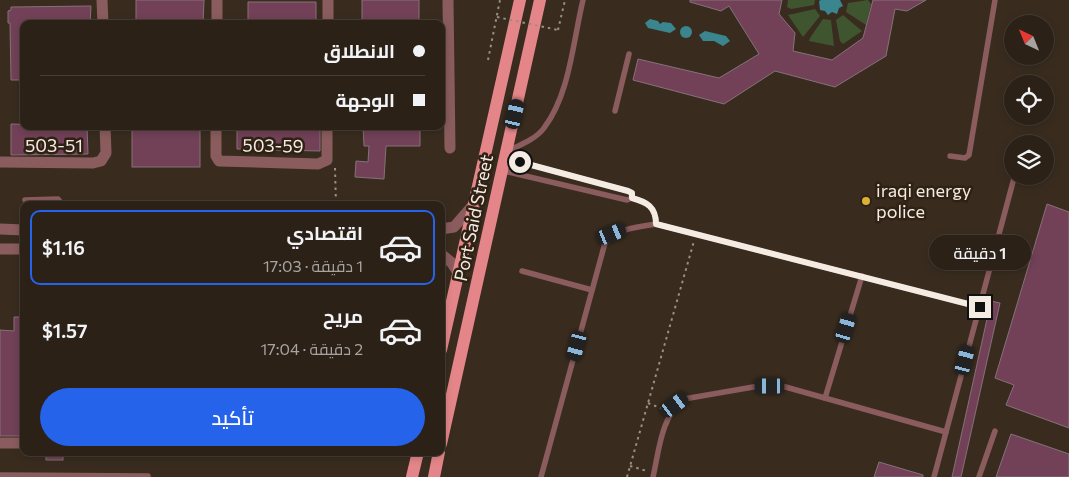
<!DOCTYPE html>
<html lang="ar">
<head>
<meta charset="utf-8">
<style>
  body { margin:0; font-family:Commissioner,Cairo,sans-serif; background:#332920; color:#f1f3f6; direction:rtl; height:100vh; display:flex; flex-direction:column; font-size:19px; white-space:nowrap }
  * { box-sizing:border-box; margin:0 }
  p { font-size:16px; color:#a6a3a1 }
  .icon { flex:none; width:28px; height:28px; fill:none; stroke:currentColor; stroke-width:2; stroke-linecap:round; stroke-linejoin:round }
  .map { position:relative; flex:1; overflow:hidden; direction:ltr }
  .sheet { position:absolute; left:20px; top:201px; width:425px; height:255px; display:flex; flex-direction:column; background:#2b2117; border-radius:10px; box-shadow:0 2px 8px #0003,0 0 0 1px #473e36; direction:rtl }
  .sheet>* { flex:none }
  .banner { position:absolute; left:20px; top:20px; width:425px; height:110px; border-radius:10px; box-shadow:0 2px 8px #0003,0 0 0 1px #473e36; direction:rtl; display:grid; align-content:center; height:110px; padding:0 20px; background:#2b2117 }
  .needle { width:32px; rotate:317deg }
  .controls { position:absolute; left:1004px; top:15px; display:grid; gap:10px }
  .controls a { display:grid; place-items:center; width:50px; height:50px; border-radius:50%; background:#2b2117; box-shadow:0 2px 8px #0003,0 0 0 1px #473e36; font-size:25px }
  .end { position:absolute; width:22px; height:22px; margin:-11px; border:6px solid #f4ece3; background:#111; box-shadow:0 0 0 2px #111 }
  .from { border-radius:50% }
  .bubble { position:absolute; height:35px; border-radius:18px; background:#2b2117; box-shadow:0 2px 8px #0003,0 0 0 1px #473e36; font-size:16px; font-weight:600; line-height:35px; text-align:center; direction:rtl }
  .car { position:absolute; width:15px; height:30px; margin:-15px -8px; border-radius:6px; box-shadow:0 0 4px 1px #0007; background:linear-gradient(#222 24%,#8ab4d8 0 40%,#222 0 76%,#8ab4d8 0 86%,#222 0) }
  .banner b { display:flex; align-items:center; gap:18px; height:48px; font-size:19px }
  .banner b+b { border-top:1px solid #473e36 }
  .banner i { width:12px; height:12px; background:#f1f3f6 }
  ul { padding:9px 0 0; list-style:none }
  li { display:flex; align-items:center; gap:15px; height:75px; margin:0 10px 8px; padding:0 10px; border:2px solid transparent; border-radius:10px }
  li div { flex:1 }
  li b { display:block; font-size:19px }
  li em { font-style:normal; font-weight:600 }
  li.current { border-color:#2563eb }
  li>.icon { width:45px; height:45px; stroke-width:1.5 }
  .cta { display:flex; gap:10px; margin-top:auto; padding:10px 20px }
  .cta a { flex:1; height:58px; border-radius:30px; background:#2563eb; color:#fff; font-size:20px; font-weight:600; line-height:58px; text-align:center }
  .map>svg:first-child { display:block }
</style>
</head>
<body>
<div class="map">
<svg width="1069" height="477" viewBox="0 0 1069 477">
  <rect width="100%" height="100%" fill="#392c1f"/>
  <g fill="#3e5530">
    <polygon points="788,0 815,0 814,5 791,9 787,7"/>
    <polygon points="868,0 871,4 866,25 846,12 848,3"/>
    <polygon points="815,9 820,16 803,37 788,15"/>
    <polygon points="843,15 862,31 843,44 840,41 836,20"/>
    <polygon points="823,19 831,20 834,46 809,41 810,38"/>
  </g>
  <g fill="#3a858e">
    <polygon points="821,0 840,0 843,6 839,8 837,14 832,12 828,15 825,11 820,10 819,1"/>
    <polygon points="650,19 658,21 660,24 663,22 671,23 676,29 670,33 648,28 645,23"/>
    <circle cx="686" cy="32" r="6"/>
    <polygon points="705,31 726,36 730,41 723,46 714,41 703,41 699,35"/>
  </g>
  <g fill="#724157" stroke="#86717a">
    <polygon points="136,0 204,0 203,24 136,24"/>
    <rect x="362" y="0" width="57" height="24"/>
    <polygon points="690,0 782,0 779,14 795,33 793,51 832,60 863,38 873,0 926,0 907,11 895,9 886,56 835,87 775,71 724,104 633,80 638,59 719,78 759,54 729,6 721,11 690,2"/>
    <polygon points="248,2 316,2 316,20 280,20 280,24 248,24"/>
    <polygon points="91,6 90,24 24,24 24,80 11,80 10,23 8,23 8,11 11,10 11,7"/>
    <polygon points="11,124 87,126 88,154 11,155"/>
    <rect x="132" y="126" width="68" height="41"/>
    <polygon points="237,126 320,126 320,151 237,149"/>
    <polygon points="363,126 420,126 420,146 386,146 384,179 355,177 356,161 368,162 369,146 364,146"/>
    <polygon points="1047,204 1069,212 1069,428 1006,405 1014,385 995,378"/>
    <polygon points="991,301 1000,303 961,477 952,477"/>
    <polygon points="14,317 24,317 24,436 0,436 0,330 14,331"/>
    <polygon points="1011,434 1069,454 1069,477 996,477"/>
    <rect x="46" y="452" width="17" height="8"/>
    <polygon points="879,462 923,475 923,477 874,477"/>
  </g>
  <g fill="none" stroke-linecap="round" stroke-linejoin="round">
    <g stroke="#9a8f84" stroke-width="2" stroke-dasharray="2.5 4" stroke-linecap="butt">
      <polyline points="558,30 565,0"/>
      <polyline points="488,60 500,0"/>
      <polyline points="335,168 336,205"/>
      <polyline points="648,403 665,410"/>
      <polyline points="630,466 647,471"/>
      <polyline points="627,477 694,241"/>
    </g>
    <g stroke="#8a5c5d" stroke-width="5.5">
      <polyline points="615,111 629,54"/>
      <path d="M508,151C520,145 536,139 544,128C570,94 573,41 583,0"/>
      <polyline points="950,156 965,158 969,155 995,0"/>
      <polyline points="506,158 628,191 632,193 632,198"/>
      <path d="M504,171L627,200L632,198C647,202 656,207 656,224"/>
      <polyline points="25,200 58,199 63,205"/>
      <polyline points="522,271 592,290"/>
      <polyline points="825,398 862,276"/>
      <polyline points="0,475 148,476"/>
      <path d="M541,477L605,243C619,228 637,227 656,224L979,307"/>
      <path d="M653,477C659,451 661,416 684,399L759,386H782L946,432"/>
      <polyline points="934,477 1014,178"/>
      <polyline points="979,477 995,431"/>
    </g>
    <g stroke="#8a5c5d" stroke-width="11">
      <polyline points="102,0 103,24"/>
      <polyline points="448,0 450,148"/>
      <polyline points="217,24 217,0"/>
      <polyline points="328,24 328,0"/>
      <polyline points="216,126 216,156 219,161 318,164 327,160 327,126"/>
      <polyline points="0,162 93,163 101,161 106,153 105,126"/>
      <polyline points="0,229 24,230"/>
      <polyline points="441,229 454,227 474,204"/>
      <polyline points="0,249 24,249"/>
      <polyline points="441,254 452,263 459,274"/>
      <polyline points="0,443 24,443"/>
    </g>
    <g stroke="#e48689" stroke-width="12">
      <polyline points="441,350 520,0"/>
      <polyline points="441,444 540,0"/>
      <polyline points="412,477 418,452"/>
      <polyline points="434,477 439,452"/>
    </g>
    <polyline stroke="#9a8f84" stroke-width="2" stroke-dasharray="2.5 4" stroke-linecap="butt" points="497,17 558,30"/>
  </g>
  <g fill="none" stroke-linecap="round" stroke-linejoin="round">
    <path stroke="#f4ece3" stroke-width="6" d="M520,162L628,191L632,193V198C647,202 656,207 656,224L980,307"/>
  </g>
  <circle fill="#dbb233" stroke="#2f2215" stroke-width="2" cx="866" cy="201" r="5"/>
  <g text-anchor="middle" stroke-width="5" stroke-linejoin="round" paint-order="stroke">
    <g font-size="18" fill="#f4ece3" stroke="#2f2215">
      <text x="54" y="152">503-51</text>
      <text transform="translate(273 146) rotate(1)" y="6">503-59</text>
      <text transform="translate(474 218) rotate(-78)" y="6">Port Said Street</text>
    </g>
    <g font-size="18" fill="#f4ece3" stroke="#2f2215" text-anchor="start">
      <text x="876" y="197">iraqi energy<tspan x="876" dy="21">police</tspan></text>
    </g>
  </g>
</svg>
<div class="controls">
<a><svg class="needle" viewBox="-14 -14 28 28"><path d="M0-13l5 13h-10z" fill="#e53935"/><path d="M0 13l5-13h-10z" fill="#a6a3a1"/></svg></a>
<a><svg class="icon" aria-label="locate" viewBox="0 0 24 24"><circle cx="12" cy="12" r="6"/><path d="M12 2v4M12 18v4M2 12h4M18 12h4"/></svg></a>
<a><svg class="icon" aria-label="layers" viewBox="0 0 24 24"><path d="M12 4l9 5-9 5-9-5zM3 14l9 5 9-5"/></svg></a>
</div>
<i class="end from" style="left:520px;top:162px"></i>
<i class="end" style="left:980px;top:307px"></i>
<div class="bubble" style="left:929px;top:235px;width:102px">1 دقيقة</div>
<i class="car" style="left:515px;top:114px;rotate:13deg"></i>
<i class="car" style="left:612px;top:234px;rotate:68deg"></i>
<i class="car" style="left:846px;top:328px;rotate:17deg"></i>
<i class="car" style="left:577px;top:346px;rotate:195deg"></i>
<i class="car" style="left:965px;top:360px;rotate:15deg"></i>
<i class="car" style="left:770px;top:386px;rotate:270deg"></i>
<i class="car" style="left:675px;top:405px;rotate:54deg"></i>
<div class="banner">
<b><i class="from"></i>الانطلاق</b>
<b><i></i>الوجهة</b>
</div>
<section class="sheet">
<ul>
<li class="current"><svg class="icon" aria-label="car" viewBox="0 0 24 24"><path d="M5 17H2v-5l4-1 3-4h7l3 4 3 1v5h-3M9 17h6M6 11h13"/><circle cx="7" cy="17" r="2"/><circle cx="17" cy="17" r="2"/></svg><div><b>اقتصادي</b><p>1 دقيقة · 17:03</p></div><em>$1.16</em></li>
<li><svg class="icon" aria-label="car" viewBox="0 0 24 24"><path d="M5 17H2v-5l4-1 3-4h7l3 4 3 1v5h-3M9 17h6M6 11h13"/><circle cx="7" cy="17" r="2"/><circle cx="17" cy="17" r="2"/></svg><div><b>مريح</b><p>2 دقيقة · 17:04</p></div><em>$1.57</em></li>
</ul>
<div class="cta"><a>تأكيد</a></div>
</section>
</div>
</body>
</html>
